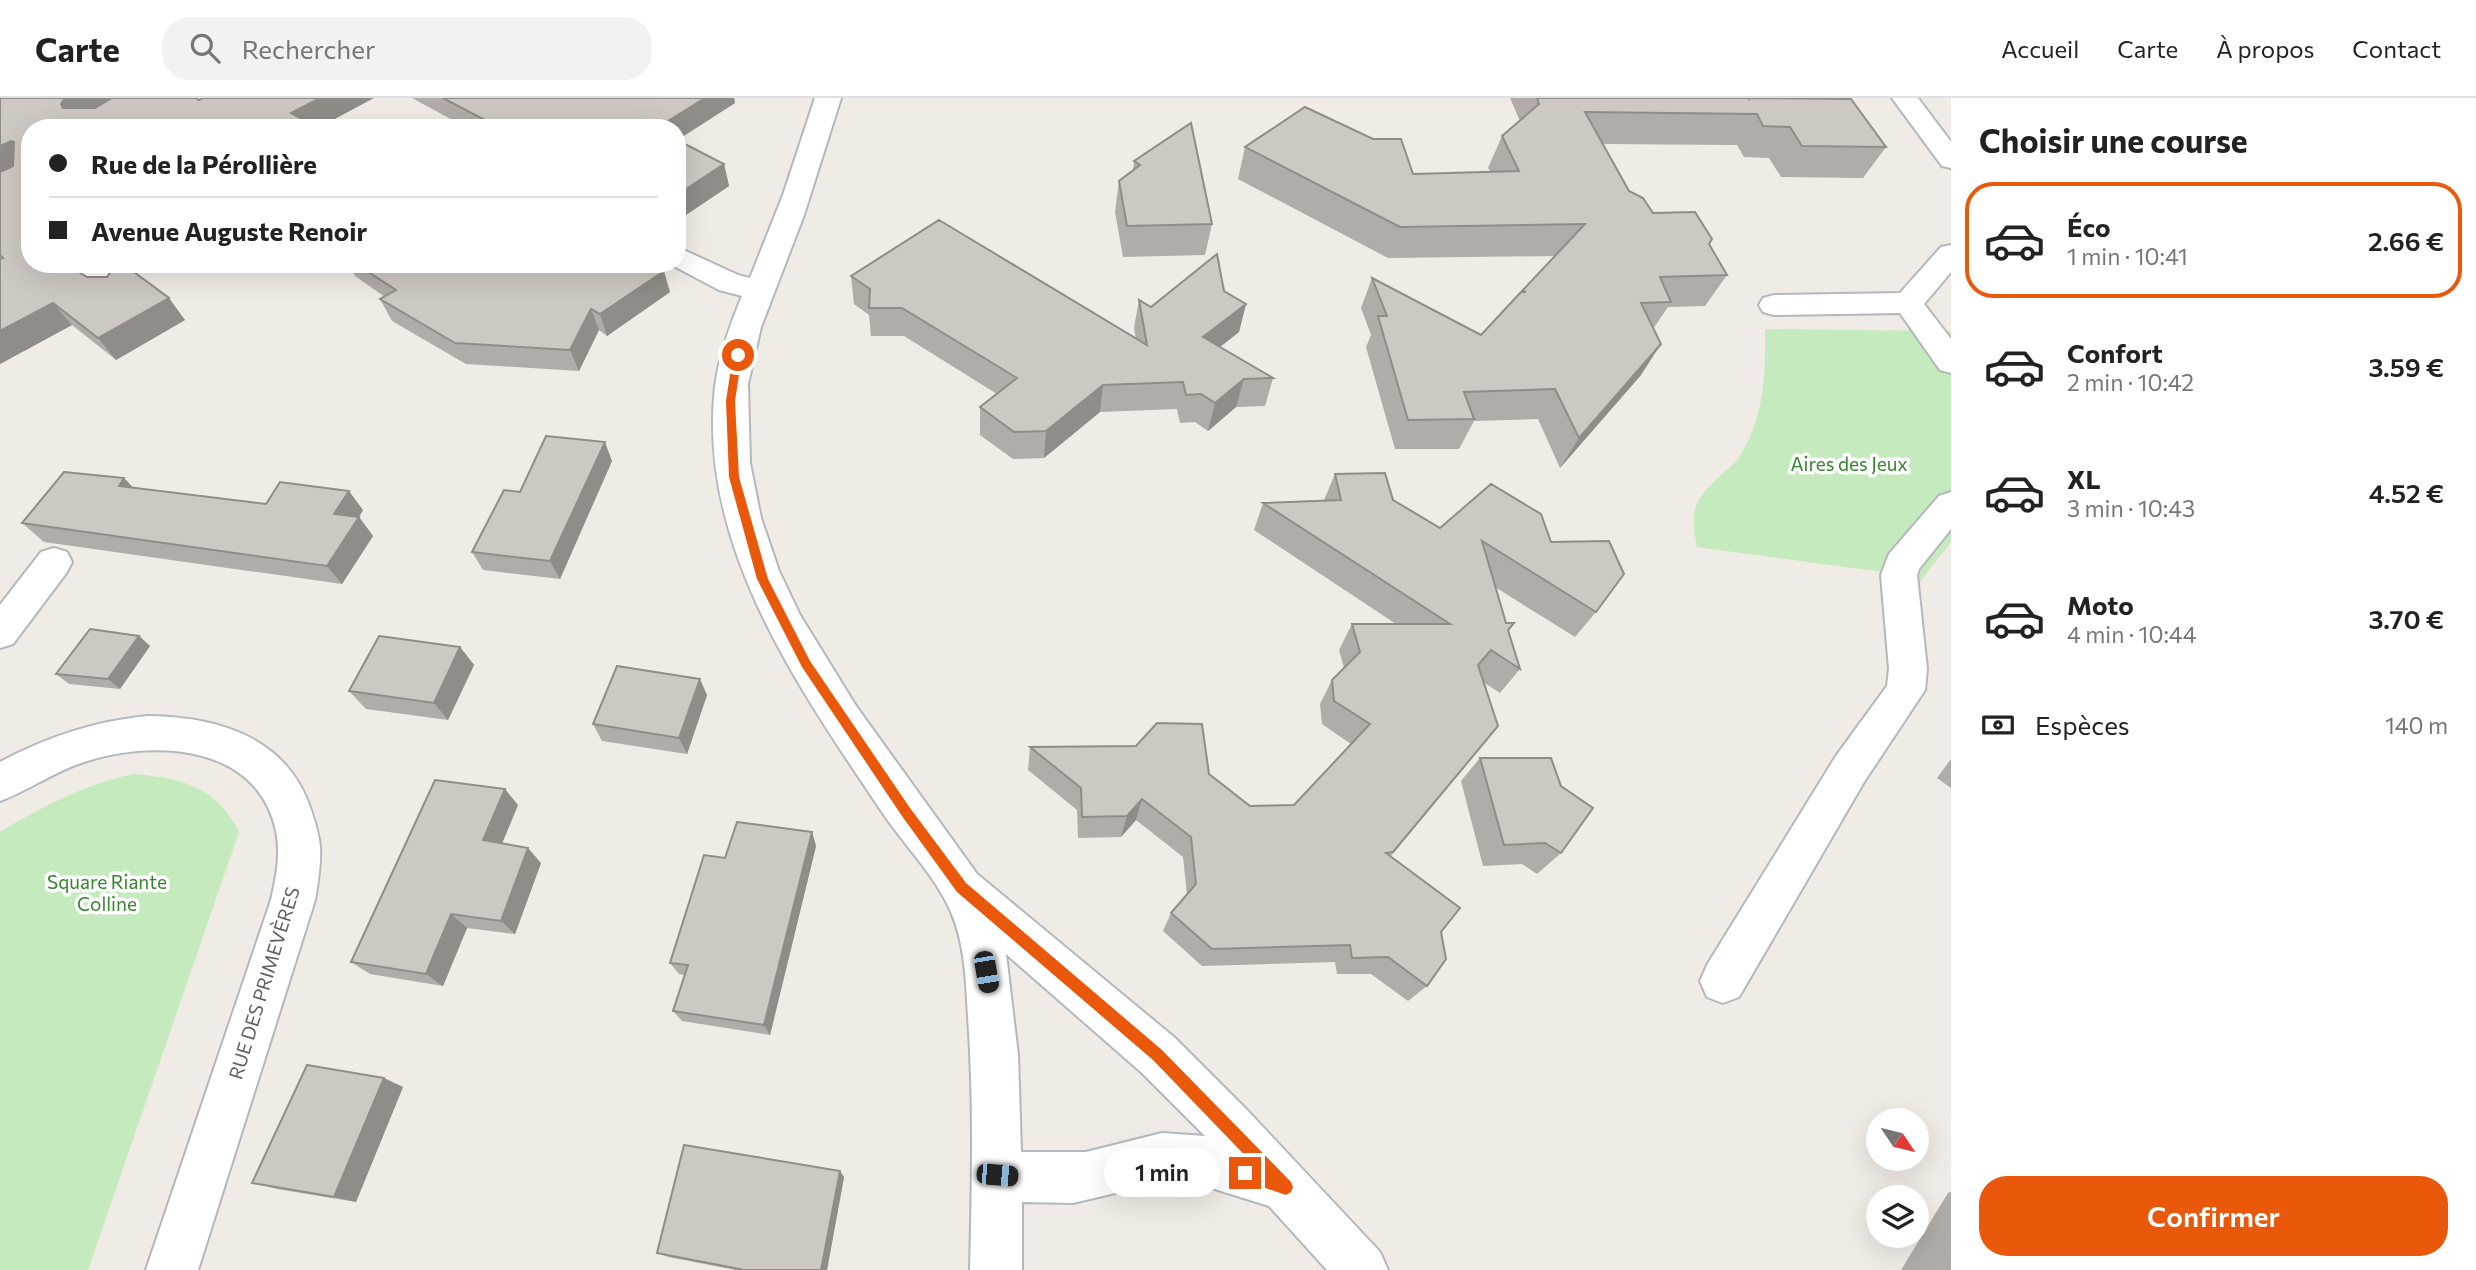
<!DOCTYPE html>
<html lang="fr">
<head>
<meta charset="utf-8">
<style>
  body { margin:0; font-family:Commissioner,sans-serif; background:#f2f2f2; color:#222; height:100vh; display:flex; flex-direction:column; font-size:26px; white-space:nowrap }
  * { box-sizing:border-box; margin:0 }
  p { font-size:23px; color:#767676 }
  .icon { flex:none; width:38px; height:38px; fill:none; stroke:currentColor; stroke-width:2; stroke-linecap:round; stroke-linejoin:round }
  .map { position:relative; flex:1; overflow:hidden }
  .side { display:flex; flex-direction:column; background:#fff; width:525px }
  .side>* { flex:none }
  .banner { position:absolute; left:21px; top:21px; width:665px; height:154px; border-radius:28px; box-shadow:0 7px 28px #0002; display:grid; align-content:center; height:154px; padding:0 28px; background:#fff }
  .needle { width:46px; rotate:125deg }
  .buttons { position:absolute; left:1866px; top:1010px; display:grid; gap:14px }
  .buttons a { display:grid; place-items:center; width:63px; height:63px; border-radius:50%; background:#fff; box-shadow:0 7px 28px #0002; font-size:35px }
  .end { position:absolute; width:32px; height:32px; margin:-16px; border:9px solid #ea580c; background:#fff; box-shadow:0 0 0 4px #fff }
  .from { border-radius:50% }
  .bubble { position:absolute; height:49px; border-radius:24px; background:#fff; box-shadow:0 7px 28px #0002; font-size:23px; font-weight:600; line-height:49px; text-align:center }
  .car { position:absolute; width:21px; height:42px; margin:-21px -10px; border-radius:9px; box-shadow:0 0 5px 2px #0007; background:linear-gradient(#222 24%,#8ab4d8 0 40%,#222 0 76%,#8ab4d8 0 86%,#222 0) }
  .banner b { display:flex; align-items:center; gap:24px; height:66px; font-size:26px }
  .banner b+b { border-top:2px solid #e0e0e0 }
  .banner i { width:18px; height:18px; background:#222 }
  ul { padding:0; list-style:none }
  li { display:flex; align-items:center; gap:21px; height:116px; margin:0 14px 10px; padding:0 14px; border:4px solid transparent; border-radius:28px }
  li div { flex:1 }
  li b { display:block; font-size:26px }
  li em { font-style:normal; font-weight:600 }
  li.on { border-color:#ea580c }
  li>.icon { width:63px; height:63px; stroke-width:1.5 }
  h2 { padding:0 28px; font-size:32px; line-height:84px }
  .pay { display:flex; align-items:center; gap:18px; height:77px; padding:0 28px; font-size:26px }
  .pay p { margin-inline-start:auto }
  .button { display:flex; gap:14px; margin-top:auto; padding:14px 28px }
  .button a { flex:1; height:80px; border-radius:28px; background:#ea580c; color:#fff; font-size:28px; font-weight:600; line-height:80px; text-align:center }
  header { display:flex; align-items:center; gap:42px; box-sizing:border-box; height:98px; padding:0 35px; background:#fff; border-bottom:2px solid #e0e0e0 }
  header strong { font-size:33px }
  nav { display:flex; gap:38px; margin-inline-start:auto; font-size:24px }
  .search { width:490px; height:63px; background:#f2f2f2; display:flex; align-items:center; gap:18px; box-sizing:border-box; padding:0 24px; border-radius:28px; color:#767676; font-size:26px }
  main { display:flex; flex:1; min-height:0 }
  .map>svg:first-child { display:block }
</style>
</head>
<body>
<header>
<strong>Carte</strong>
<div class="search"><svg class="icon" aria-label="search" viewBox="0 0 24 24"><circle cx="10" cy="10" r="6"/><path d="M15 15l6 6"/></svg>Rechercher</div>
<nav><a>Accueil</a><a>Carte</a><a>À propos</a><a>Contact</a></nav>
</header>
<main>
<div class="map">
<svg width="1951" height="1172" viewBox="0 0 1951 1172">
  <rect width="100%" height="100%" fill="#f0ebe4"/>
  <g fill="#c4eabe">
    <path d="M1765,231L1951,233V444L1918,486L1883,474L1697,449C1690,412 1693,403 1721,377C1727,371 1736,365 1740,358C1764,319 1766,276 1765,231Z"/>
    <path d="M133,676C181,680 216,688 239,734L88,1172H0V734C43,708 84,687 133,676Z"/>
  </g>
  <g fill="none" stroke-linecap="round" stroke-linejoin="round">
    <defs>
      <g id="minor">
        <path d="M815,0H841L804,117L761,229L748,286L750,365L761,420L779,473L800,517L856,608L977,776L1175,940L1247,1012L1380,1154L1388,1172H1327L1269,1108L1199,1086L1162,1084L1073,1105L1022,1104V1172H970C972,1087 974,1003 968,918C966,884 965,846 951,814C935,777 904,747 882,714C799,590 697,447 715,289C719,257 730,227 742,198L719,192L670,166H677V149L738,177L750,180L783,97ZM1006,856L1141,974L1205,1038L1162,1035L1086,1054H1021L1018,957Z"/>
        <polygon points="1892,0 1918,0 1951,44 1951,70 1942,68"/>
        <polygon points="1951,147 1951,174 1924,206 1951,241 1951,275 1940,272 1900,215 1774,217 1763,214 1759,207 1763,200 1774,197 1900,195 1941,149"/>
        <path d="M68,166C93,166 113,167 128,191L124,198C121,198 114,201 112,200C98,200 70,178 68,166Z"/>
        <polygon points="1951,394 1951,431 1919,471 1917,477 1927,571 1925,592 1864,684 1739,899 1723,905 1707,899 1700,883 1707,867 1836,658 1887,588 1889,571 1881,477 1889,456 1939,398"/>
        <polygon points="54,450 67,454 72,464 67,474 13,546 0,550 0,507 41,454"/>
        <path d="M148,618C219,619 287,639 311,712C315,724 319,736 320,749C321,767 318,784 315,802L198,1172H146L271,802C276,780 281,756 276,733C258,647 156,641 87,663C56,672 30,692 0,703V664C47,639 95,623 148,618Z"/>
      </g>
    </defs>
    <use href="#minor" stroke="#b4b8bc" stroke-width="4"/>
    <use href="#minor" fill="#fff" fill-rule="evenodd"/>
  </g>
  <g fill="#b1aca7">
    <polygon points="0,0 199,2 374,0 30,30 30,166 87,179 107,179 111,172 97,166 123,166 185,222 116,262 72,227 0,266"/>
    <polygon points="412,0 734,0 735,5 678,42 724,66 729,88 677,123 677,30 467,30"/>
    <polygon points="1510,0 1834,0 1886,49 1863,80 1781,79 1769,60 1744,59 1737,47 1603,46 1629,93 1653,115 1709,146 1727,177 1705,208 1668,209 1653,231 1641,277 1560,370 1538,321 1474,323 1459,351 1395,351 1366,249 1371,237 1361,210 1372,180 1481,237 1556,158 1388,160 1238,81 1245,49 1413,76 1491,74 1488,70 1502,38 1520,23"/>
    <polygon points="1191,25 1212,126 1205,157 1123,159 1115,114 1119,83 1133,73 1134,63"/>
    <polygon points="348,166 652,166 670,194 607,238 599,232 579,273 466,266 392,223 380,201 385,199 355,178"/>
    <polygon points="851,178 1136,241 1134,230 1139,202 1151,209 1224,193 1246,206 1239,234 1220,249 1273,280 1265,308 1236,309 1208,333 1195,324 1180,325 1177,311 1100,314 1044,360 1013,361 980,337 980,309 997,296 904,238 871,238 869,217 854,206"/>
    <polygon points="612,363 560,481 483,472 472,454 520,394"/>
    <polygon points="1335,376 1393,402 1440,430 1551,444 1596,514 1575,539 1495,489 1520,571 1500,595 1483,584 1498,628 1391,758 1441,834 1427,888 1408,903 1371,876 1337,876 1335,864 1202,868 1163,833 1171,815 1187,797 1183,759 1136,722 1121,739 1078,740 1077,712 1028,672 1030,649 1209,676 1250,708 1294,707 1351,646 1322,626 1320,606 1332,582 1344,570 1339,552 1352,526 1396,526 1254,432 1263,405 1324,402"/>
    <polygon points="124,380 133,390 266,406 363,412 359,419 373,438 342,486 44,444 22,425"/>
    <polygon points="139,538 150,548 120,591 69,586 56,576"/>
    <polygon points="460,549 474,567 448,622 366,611 349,593"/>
    <polygon points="707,597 687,656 602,643 593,626"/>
    <polygon points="1480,660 1561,755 1537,776 1522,766 1483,768 1461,683"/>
    <polygon points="1951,661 1951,690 1937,680"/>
    <polygon points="518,707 502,746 541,765 515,836 467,830 443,888 370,876 351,864"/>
    <polygon points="812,734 816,748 770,937 682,923 673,913 685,877 679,876 670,865 725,760"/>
    <polygon points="403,989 356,1104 277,1091 252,1085"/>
    <polygon points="844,1079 827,1172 736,1172 668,1159 657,1155"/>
    <polygon points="1951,1094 1951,1172 1901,1172 1948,1095"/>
  </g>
  <g fill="#908c88">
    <polygon points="65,0 118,0 77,30 61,6"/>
    <polygon points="320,0 374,0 318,30 291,15"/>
    <polygon points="705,0 734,0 735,5 677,42 677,30 657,30"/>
    <polygon points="11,43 29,66 0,79 0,48"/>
    <polygon points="724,66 729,88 677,123 677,97"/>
    <polygon points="664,173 670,194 607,238 600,216"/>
    <polygon points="169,200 185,222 116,262 98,240"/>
    <polygon points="53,205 72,227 0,266 0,233"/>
    <polygon points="1246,206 1239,234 1197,267 1203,239"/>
    <polygon points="591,211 599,232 579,273 570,252"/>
    <polygon points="1661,246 1641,277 1560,370 1579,340"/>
    <polygon points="1244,281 1236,309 1208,333 1215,305"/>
    <polygon points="1103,287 1100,314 1044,360 1046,333"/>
    <polygon points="605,344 612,363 560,481 550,463"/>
    <polygon points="124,380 143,400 119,388"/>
    <polygon points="349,393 363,412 359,419 373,438 342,486 327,468 334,416"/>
    <polygon points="139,538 150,548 120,591 108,581"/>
    <polygon points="460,549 474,567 448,622 434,605"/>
    <polygon points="700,581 707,597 687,656 679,640"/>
    <polygon points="505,691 518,707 497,757 483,742"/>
    <polygon points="1142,701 1136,722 1121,739 1127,718"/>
    <polygon points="812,734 816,748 770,937 764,927"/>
    <polygon points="528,750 541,765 515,836 501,823"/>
    <polygon points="451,816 467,830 443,888 426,876"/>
    <polygon points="384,980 403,989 356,1104 334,1099"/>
    <polygon points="840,1073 844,1079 827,1172 821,1172"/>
  </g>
  <g fill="#cec8c2" stroke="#908c88" stroke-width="2">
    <polygon points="0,0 65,0 61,6 63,10 95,10 112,0 196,0 199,2 203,0 320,0 291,15 317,30 30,30 30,166 66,166 87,179 107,179 113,170 110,166 123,166 169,200 98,240 53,205 0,233 0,161 3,160 0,157 0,74 13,68 14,44 11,43 0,48"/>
    <polygon points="443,0 705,0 657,30 500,30"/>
    <polygon points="1537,0 1748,0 1749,2 1748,0 1851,1 1886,49 1802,48 1790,29 1763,28 1757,16 1585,14 1629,93 1643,100 1653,115 1695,114 1712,141 1709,146 1727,177 1660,179 1671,204 1641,205 1661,246 1579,340 1555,291 1464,294 1474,321 1408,322 1378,218 1387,218 1372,180 1481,237 1521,194 1526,194 1522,193 1585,126 1400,129 1245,49 1305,9 1373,41 1401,41 1413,76 1519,73 1502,38 1539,6"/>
    <polygon points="1191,25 1212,126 1127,128 1119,83 1140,67 1134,63"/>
    <polygon points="677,42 724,66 677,97"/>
    <polygon points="939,122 1147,247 1139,202 1151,209 1217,156 1224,193 1246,206 1203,239 1273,280 1244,281 1215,305 1201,296 1186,297 1183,284 1103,287 1046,333 1014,334 980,309 1017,280 902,210 869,210 870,191 851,178"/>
    <polygon points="356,166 652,166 664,173 600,216 591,211 570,252 455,245 380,201 396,192"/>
    <polygon points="546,338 605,344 550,463 472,454 504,392 520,394"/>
    <polygon points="64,374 124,380 119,388 266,406 280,384 349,393 334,416 359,419 327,468 22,425"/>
    <polygon points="1385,375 1393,402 1440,430 1491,386 1541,416 1551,444 1609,443 1624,476 1596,514 1482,443 1506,525 1514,525 1508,532 1520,571 1491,552 1478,567 1498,628 1393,754 1386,755 1460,810 1441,834 1446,861 1427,888 1388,859 1352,860 1350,847 1212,851 1171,815 1196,786 1191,739 1142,701 1127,718 1082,719 1081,690 1030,649 1136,648 1157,625 1202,626 1209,676 1250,708 1294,707 1370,626 1334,603 1332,582 1360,554 1352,526 1450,526 1263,405 1341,402 1335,376"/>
    <polygon points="90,531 139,538 108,581 56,576"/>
    <polygon points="379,538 460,549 434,605 349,593"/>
    <polygon points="617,568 700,581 679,640 593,626"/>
    <polygon points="1480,660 1551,660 1561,688 1593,710 1561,755 1545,745 1504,747"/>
    <polygon points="435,682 505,691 483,742 528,750 501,823 451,816 426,876 351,864"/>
    <polygon points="737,724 812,734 764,927 673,913 688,867 670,865 704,757 725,760"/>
    <polygon points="307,967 384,980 334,1099 252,1085"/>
    <polygon points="684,1047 840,1073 821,1172 744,1172 657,1155"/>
  </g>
  <polygon fill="#ea580c" points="738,254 742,257 735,303 739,379 768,481 810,563 910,710 966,785 1162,952 1291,1084 1293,1089 1291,1094 1286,1097 1240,1081 1238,1075 1240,1070 1245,1068 1260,1073 1153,962 957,794 902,718 802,569 757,481 729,379 726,303 733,257"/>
  <g text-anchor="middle" stroke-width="7" stroke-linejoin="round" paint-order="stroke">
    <g font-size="19" fill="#34842c" stroke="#fff">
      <text x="1849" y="373">Aires des Jeux</text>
      <text x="107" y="791">Square Riante<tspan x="107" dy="22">Colline</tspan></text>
    </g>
    <g font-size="19" fill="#5c6166" stroke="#fff">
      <text transform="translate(264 885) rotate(-73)" y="7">RUE DES PRIMEVÈRES</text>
    </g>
  </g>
</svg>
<div class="buttons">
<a><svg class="needle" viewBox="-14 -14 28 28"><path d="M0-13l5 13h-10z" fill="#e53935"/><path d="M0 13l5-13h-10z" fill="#767676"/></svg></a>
<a><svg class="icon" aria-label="layers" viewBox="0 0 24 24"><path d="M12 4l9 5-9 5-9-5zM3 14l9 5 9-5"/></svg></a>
</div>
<i class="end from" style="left:738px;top:257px"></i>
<i class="end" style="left:1245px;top:1075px"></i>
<div class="bubble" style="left:1104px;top:1050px;width:116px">1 min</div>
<i class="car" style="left:986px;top:874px;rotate:170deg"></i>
<i class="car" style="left:997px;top:1077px;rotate:95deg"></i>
<div class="banner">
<b><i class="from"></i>Rue de la Pérollière</b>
<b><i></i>Avenue Auguste Renoir</b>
</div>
</div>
<section class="side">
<h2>Choisir une course</h2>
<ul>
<li class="on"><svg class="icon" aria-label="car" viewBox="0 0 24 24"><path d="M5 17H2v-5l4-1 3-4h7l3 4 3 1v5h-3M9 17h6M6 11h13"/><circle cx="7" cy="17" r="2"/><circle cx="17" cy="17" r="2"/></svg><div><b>Éco</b><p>1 min · 10:41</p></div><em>2.66 €</em></li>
<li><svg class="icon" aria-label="car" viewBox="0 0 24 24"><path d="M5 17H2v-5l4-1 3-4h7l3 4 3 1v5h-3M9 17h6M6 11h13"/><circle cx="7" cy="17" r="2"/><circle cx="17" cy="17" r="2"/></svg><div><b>Confort</b><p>2 min · 10:42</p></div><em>3.59 €</em></li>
<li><svg class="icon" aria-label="car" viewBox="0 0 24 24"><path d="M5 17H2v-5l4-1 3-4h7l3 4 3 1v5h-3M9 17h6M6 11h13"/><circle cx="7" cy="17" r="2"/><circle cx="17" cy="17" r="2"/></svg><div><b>XL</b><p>3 min · 10:43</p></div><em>4.52 €</em></li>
<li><svg class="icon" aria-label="car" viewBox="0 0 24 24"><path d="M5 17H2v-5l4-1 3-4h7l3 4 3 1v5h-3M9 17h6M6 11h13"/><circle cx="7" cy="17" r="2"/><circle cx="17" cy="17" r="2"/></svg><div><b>Moto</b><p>4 min · 10:44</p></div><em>3.70 €</em></li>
</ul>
<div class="pay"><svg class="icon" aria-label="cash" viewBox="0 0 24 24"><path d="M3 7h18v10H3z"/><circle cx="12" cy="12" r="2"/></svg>Espèces<p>140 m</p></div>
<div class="button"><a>Confirmer</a></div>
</section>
</main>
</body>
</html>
